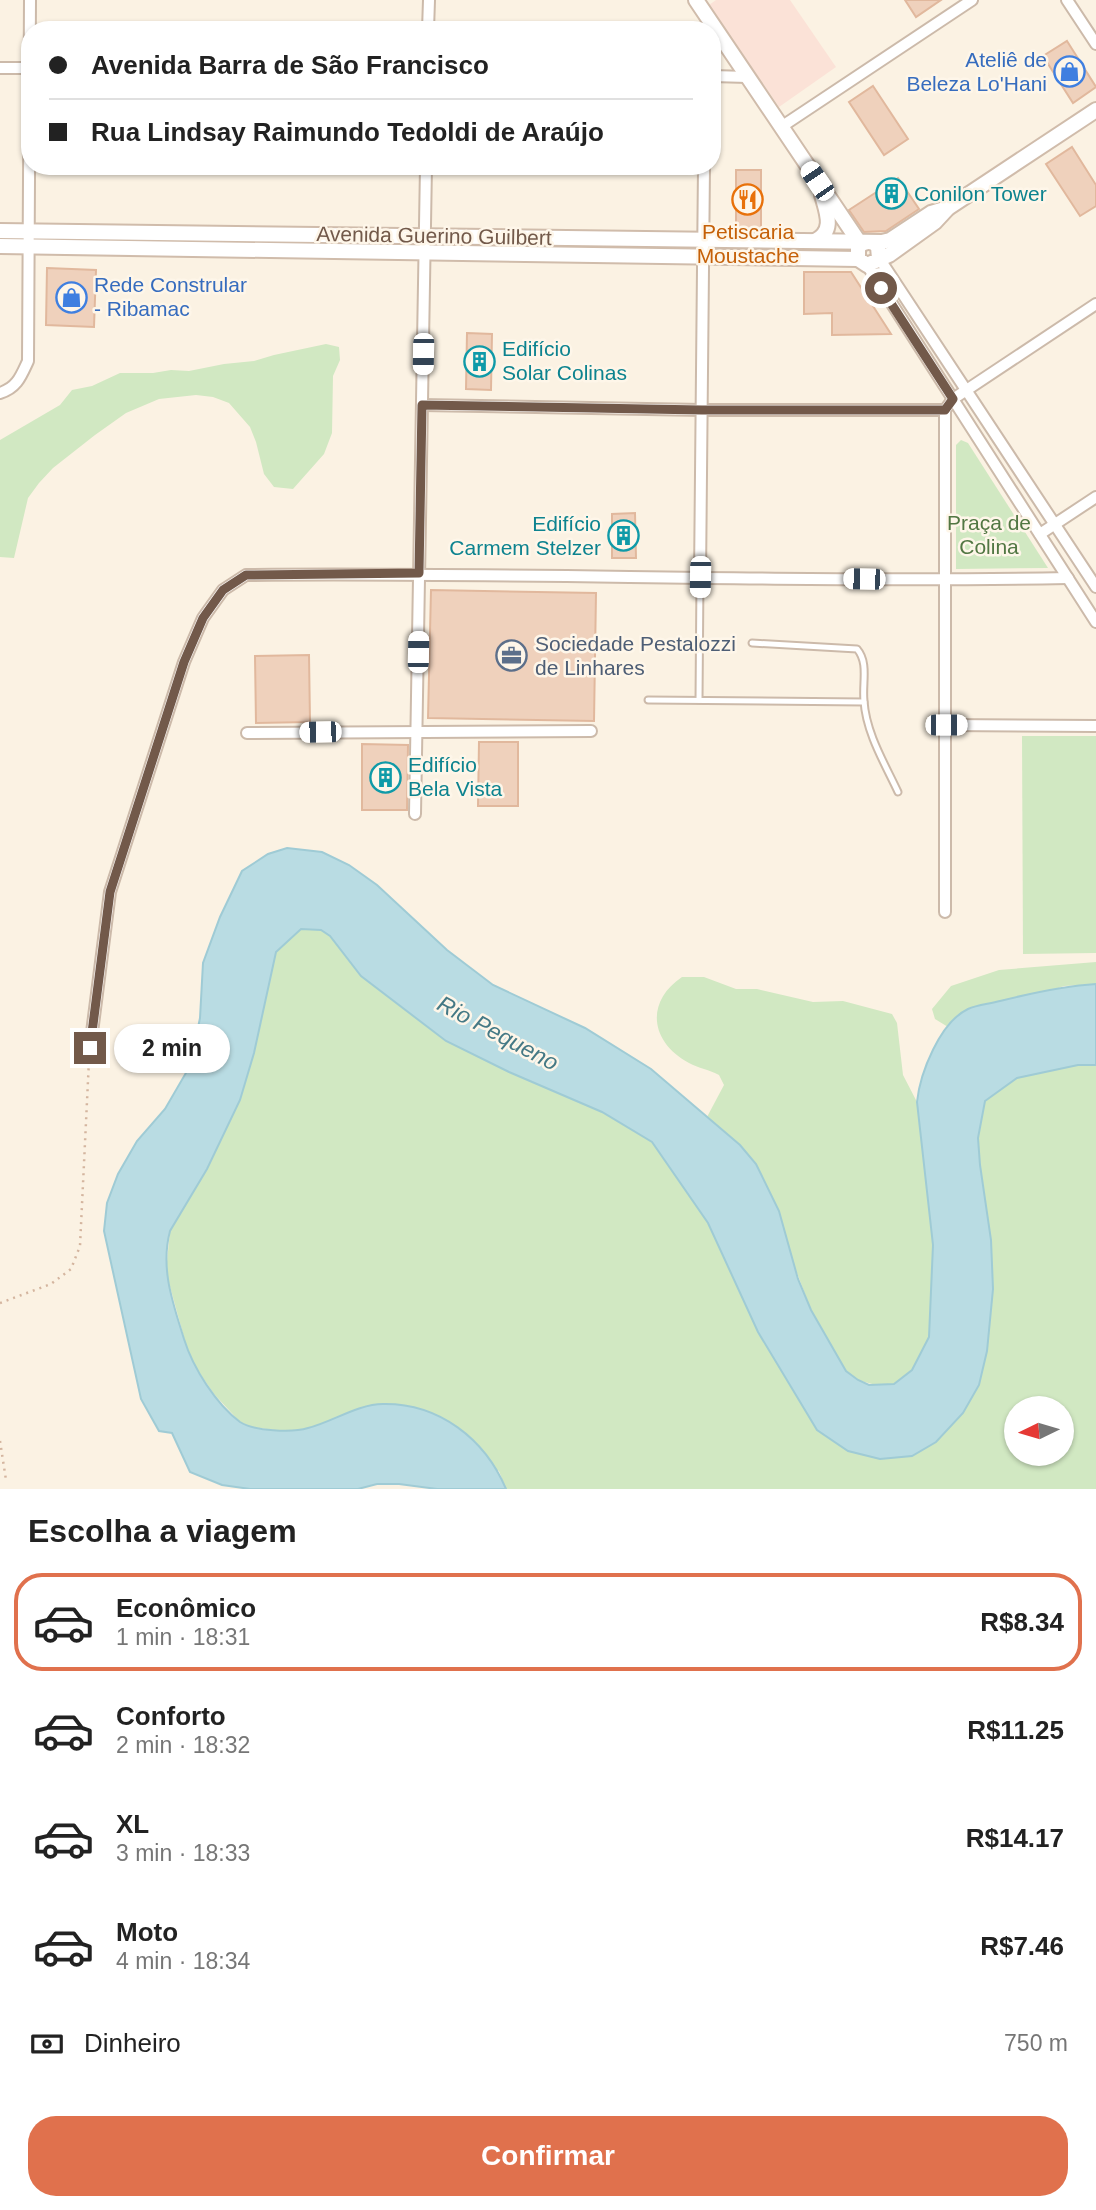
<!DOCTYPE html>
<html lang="pt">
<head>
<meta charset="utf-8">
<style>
  body { margin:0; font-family:Arial,sans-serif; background:#f2f2f2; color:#222; height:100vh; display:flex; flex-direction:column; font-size:26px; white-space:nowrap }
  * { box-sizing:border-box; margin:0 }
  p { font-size:23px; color:#767676 }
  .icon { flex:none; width:38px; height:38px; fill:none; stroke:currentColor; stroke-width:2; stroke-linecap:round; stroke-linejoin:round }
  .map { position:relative; height:1489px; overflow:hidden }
  .drawer { display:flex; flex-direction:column; background:#fff; flex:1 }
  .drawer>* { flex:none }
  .guide { position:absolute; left:21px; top:21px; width:700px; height:154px; border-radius:28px; box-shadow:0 2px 5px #0004; display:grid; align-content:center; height:154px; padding:0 28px; background:#fff }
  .needle { width:46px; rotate:265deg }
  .controls { position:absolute; left:1004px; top:1396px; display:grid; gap:14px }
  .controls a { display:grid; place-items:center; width:70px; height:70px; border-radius:50%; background:#fff; box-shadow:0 2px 5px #0004; font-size:35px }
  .end { position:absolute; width:32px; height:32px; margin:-16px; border:9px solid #72594a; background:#fff; box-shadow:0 0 0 4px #fff }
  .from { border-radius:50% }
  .bubble { position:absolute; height:49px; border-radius:24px; background:#fff; box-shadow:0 2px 5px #0004; font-size:23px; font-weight:800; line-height:49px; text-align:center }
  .car { position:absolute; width:21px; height:42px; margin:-21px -10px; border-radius:9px; box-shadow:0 0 5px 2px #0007; background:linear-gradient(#fff 24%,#345 0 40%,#fff 0 76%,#345 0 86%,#fff 0) }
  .guide b { display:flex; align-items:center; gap:24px; height:66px; font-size:26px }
  .guide b+b { border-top:2px solid #e0e0e0 }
  .guide i { width:18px; height:18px; background:#222 }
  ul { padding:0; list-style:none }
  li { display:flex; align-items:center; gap:21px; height:98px; margin:0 14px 10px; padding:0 14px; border:4px solid transparent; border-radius:28px }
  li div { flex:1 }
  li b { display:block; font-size:26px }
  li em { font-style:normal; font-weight:800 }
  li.selected { border-color:#e0714d }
  li>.icon { width:63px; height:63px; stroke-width:1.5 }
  h2 { padding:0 28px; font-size:32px; line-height:84px }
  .pay { display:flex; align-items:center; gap:18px; height:77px; padding:0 28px; font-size:26px }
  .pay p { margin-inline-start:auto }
  .button { display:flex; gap:14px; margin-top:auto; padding:14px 28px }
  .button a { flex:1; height:80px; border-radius:28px; background:#e0714d; color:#fff; font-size:28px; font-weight:800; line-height:80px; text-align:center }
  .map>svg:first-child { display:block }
</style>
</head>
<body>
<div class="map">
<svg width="1096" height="1489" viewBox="0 0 1096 1489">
  <rect width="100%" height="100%" fill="#fbf2e3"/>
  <polygon fill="#fbe2d7" points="716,0 790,0 836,67 779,107 709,5"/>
  <g fill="#d1e8c2" fill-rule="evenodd">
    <polygon points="326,344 339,347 340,360 333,376 332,433 324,454 293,489 274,487 264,474 256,442 250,427 229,403 213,397 196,395 159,399 126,413 95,435 53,468 39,483 28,498 14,558 0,557 0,440 60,405 72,390 92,386 120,373 153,373 171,370 189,371 224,364 254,361 274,355"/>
    <polygon points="961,440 968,443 1048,568 956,569 956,445"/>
    <polygon points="1022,736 1096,736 1096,953 1023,954"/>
    <path d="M313,928L321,930L330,936L361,976L446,1041L509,1072L602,1112L652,1142L708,1223L758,1332L817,1430L987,1351L993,1289L991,1239L980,1165L978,1138L985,1101L1017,1078L1078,1065H1096V1489H506L499,1471L382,1404L368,1406L306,1429L281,1431L252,1427L240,1422L214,1394L190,1359L166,1272L170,1231L207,1169L240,1100L254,1053L276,951L301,929ZM1017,1409H1062V1454H1017Z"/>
    <polygon points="1096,962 1096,984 1064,986 948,1027 935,1019 932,1009 951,986 999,970"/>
    <path d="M682,977H704L736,989H757L813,1002L843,1001L892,1014L897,1023L903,1075L917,1102L933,1245L929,1337L912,1370L894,1384L880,1386L857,1380L846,1371L829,1344L811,1310L756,1164L740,1145L707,1117L724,1085L719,1075C710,1070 698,1068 689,1063C650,1042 645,1002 682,977Z"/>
  </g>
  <path fill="#b9dce3" stroke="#9fcbd5" stroke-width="2" d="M287,848L322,852L349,865L377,885L447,950L493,985L585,1028L651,1069L740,1145L756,1164L779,1211L798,1279L811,1310L846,1371L858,1380L869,1385L894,1384L912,1370L929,1337L933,1245L917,1102C920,1073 940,1022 968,1009C977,1005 989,1004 1000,1001C1032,993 1063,986 1096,984V1065H1078L1017,1078L985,1101L978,1138L980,1165L991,1240L993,1289L987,1351L979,1385L963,1413L936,1442L912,1456L880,1459L848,1451L817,1430L758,1332L708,1223L652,1142L602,1112L509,1072L446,1041L361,976L330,936L321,930L301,929L276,952L254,1053L240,1100L207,1169L170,1231C160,1269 173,1303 184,1339C193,1368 216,1404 240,1422C254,1431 292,1433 308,1428C332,1422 358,1404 383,1404C439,1403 485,1439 506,1489H437L399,1484H377L358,1489H250L222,1485L190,1472L172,1433L159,1431L141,1399L104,1231L107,1203L118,1174L137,1141L165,1109L190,1066L200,1018L203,963L220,917L242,871L268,854Z"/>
  <g fill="#efd1bc" stroke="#e1b89d" stroke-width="2">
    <polygon points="905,0 941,0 916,17"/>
    <polygon points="1067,41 1096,87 1073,103 1043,56"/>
    <polygon points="873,86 908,139 884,155 849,102"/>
    <polygon points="1072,147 1096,185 1096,206 1080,216 1046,164"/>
    <rect x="736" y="170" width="25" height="61"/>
    <polygon points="898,178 919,209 886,231 864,232 849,210"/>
    <polygon points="47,268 96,270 94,327 46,325"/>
    <polygon points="804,272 851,272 891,334 832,335 832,313 804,314"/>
    <polygon points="467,333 492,334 491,390 466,389"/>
    <polygon points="635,513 636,558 612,558 612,514"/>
    <polygon points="431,590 596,593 594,721 428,718"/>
    <polygon points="309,655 310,722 256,723 255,656"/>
    <polygon points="479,742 518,742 518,806 478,806"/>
    <polygon points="362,744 408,745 407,810 362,810"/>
  </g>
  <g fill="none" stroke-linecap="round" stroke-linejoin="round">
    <defs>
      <g id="lane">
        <path d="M752,643L857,649C869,663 862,683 864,701C866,733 885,764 898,792"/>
        <polyline points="648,700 864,702"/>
        <polyline points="699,700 700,578"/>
      </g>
      <g id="street">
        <polyline points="1067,0 1096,44"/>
        <polyline points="428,30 429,0"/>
        <polyline points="0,68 30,68"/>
        <polyline points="712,76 748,77"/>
        <polyline points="781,127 972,0"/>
        <polyline points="879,258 1096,587"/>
        <polyline points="867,265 1096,622"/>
        <path d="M0,393C17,388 21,376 28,361L30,0"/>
        <polyline points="422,405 702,410 945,410"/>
        <polyline points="1040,534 1096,497"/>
        <polyline points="700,577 704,166"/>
        <polyline points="946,725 1096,726"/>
        <polyline points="247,733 591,731"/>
        <polyline points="415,814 426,166"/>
        <polyline points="945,912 945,410 953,399 1096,304"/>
        <path d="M90,1048L110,892L184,662L203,618L223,590L246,575C520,572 794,583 1068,578"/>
      </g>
      <g id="secondary">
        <polyline points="696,0 859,242"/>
        <polyline points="0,231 882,242 890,240 931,213 948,208"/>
        <path d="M815,241C835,231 827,213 822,195"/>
        <polyline points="0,246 858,259"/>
        <path d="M879,258L878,247C872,240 865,241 858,247V259L867,265L889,255L935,222L948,208L1096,110"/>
      </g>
    </defs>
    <use href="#lane" stroke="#ccbaaa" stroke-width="9"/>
    <use href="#street" stroke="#ccbaaa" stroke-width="14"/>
    <use href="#secondary" stroke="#d0bcab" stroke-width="18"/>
    <g stroke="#d4b59f" stroke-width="2.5" stroke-dasharray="2 5" stroke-linecap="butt">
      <polyline points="0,1303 51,1284 71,1269 80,1246 89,1060"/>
      <polyline points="0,1441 6,1480"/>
    </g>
    <use href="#lane" stroke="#fff" stroke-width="5"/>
    <use href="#street" stroke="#fff" stroke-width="10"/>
    <use href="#secondary" stroke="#fff" stroke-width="14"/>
  </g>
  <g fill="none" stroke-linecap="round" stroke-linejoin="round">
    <polyline stroke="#72594a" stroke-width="9" points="90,1048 110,892 184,662 203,618 223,590 246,575 419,573 422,405 702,410 945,410 953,399 881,288"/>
  </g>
  <defs>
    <symbol id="shop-ring" viewBox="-11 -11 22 22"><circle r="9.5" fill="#fef6e9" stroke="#3f7fe0" stroke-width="1.5"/><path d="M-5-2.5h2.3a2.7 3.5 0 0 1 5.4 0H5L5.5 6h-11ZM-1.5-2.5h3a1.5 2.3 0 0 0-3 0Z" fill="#3f7fe0"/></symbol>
    <symbol id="building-ring" viewBox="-11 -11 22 22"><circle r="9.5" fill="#fef6e9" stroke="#0f9aa8" stroke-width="1.5"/><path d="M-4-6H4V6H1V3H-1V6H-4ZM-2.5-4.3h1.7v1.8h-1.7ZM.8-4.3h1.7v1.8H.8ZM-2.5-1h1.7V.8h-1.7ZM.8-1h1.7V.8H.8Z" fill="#0f9aa8"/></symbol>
    <symbol id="restaurant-ring" viewBox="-11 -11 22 22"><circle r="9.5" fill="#fef6e9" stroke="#e8710a" stroke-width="1.5"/><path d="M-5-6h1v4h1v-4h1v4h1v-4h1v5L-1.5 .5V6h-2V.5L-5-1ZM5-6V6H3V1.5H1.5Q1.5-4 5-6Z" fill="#e8710a"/></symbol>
    <symbol id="office-ring" viewBox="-11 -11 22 22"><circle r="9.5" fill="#fef6e9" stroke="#5c6f8a" stroke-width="1.5"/><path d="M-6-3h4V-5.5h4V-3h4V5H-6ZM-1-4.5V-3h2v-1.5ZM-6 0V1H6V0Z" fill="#5c6f8a"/></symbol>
  </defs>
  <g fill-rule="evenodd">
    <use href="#shop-ring" x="1052" y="54" width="35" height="35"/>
    <use href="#building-ring" x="874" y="176" width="35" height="35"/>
    <use href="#restaurant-ring" x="730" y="182" width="35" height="35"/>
    <use href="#shop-ring" x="54" y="280" width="35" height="35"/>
    <use href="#building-ring" x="462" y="344" width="35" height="35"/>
    <use href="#building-ring" x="606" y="518" width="35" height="35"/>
    <use href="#office-ring" x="494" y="638" width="35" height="35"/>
    <use href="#building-ring" x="368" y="760" width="35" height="35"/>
  </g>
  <g text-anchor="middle" stroke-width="5" stroke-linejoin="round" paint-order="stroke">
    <g font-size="21" fill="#366cbe" stroke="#fef6e9" text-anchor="end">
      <text x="1047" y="67">Ateliê de<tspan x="1047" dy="24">Beleza Lo'Hani</tspan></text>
      <text x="94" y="292" text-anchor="start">Rede Constrular<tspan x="94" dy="24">- Ribamac</tspan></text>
    </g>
    <g font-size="21" fill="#0d838f" stroke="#fef6e9" text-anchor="start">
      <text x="914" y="201">Conilon Tower</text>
      <text x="502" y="356">Edifício<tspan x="502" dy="24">Solar Colinas</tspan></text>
      <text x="601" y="531" text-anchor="end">Edifício<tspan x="601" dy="24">Carmem Stelzer</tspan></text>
      <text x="408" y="772">Edifício<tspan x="408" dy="24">Bela Vista</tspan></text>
    </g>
    <g font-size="21" fill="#c56008" stroke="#fef6e9">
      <text x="748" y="239">Petiscaria<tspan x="748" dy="24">Moustache</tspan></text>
    </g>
    <g font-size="21" fill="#72594a" stroke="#fef6e9">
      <text transform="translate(434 236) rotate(1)" y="7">Avenida Guerino Guilbert</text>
    </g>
    <g font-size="21" fill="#527743" stroke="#fef6e9">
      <text x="989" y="530">Praça de<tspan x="989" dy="24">Colina</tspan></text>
    </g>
    <g font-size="21" fill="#4e5e75" stroke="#fef6e9" text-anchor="start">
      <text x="535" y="651">Sociedade Pestalozzi<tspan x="535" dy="24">de Linhares</tspan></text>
    </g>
    <g font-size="23" font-style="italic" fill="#457985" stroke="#fef6e9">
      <text transform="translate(498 1033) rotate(28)" y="8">Rio Pequeno</text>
    </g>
  </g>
</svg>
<div class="controls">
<a><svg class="needle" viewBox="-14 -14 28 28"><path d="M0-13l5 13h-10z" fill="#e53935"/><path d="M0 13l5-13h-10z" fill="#767676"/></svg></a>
</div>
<i class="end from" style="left:881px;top:288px"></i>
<i class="end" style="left:90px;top:1048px"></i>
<div class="bubble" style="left:114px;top:1024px;width:116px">2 min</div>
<i class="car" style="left:817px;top:181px;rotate:326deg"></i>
<i class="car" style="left:423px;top:354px;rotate:181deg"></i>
<i class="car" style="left:700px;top:577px;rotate:181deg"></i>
<i class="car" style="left:864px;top:579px;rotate:271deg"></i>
<i class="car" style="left:418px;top:652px;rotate:1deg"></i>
<i class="car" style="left:946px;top:725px;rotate:90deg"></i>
<i class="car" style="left:320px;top:732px;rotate:269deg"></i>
<div class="guide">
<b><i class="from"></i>Avenida Barra de São Francisco</b>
<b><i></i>Rua Lindsay Raimundo Tedoldi de Araújo</b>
</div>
</div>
<section class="drawer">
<h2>Escolha a viagem</h2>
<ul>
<li class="selected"><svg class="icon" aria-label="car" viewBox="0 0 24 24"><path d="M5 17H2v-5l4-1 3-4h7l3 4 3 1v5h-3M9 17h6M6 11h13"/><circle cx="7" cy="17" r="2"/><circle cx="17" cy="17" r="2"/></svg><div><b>Econômico</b><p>1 min · 18:31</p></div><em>R$8.34</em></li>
<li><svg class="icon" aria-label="car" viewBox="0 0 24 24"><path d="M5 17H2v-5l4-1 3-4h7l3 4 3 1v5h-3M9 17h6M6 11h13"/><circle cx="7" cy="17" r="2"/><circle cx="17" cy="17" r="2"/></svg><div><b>Conforto</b><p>2 min · 18:32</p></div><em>R$11.25</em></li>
<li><svg class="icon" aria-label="car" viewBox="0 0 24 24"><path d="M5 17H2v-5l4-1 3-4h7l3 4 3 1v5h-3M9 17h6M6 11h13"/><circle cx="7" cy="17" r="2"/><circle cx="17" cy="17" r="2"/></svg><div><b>XL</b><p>3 min · 18:33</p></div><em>R$14.17</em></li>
<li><svg class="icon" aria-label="car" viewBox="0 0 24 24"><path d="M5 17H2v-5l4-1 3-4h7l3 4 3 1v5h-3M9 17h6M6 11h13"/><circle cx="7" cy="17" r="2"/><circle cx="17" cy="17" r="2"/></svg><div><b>Moto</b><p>4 min · 18:34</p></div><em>R$7.46</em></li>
</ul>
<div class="pay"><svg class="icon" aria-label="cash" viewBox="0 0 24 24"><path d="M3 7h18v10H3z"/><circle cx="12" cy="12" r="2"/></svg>Dinheiro<p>750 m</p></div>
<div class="button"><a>Confirmar</a></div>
</section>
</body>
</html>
